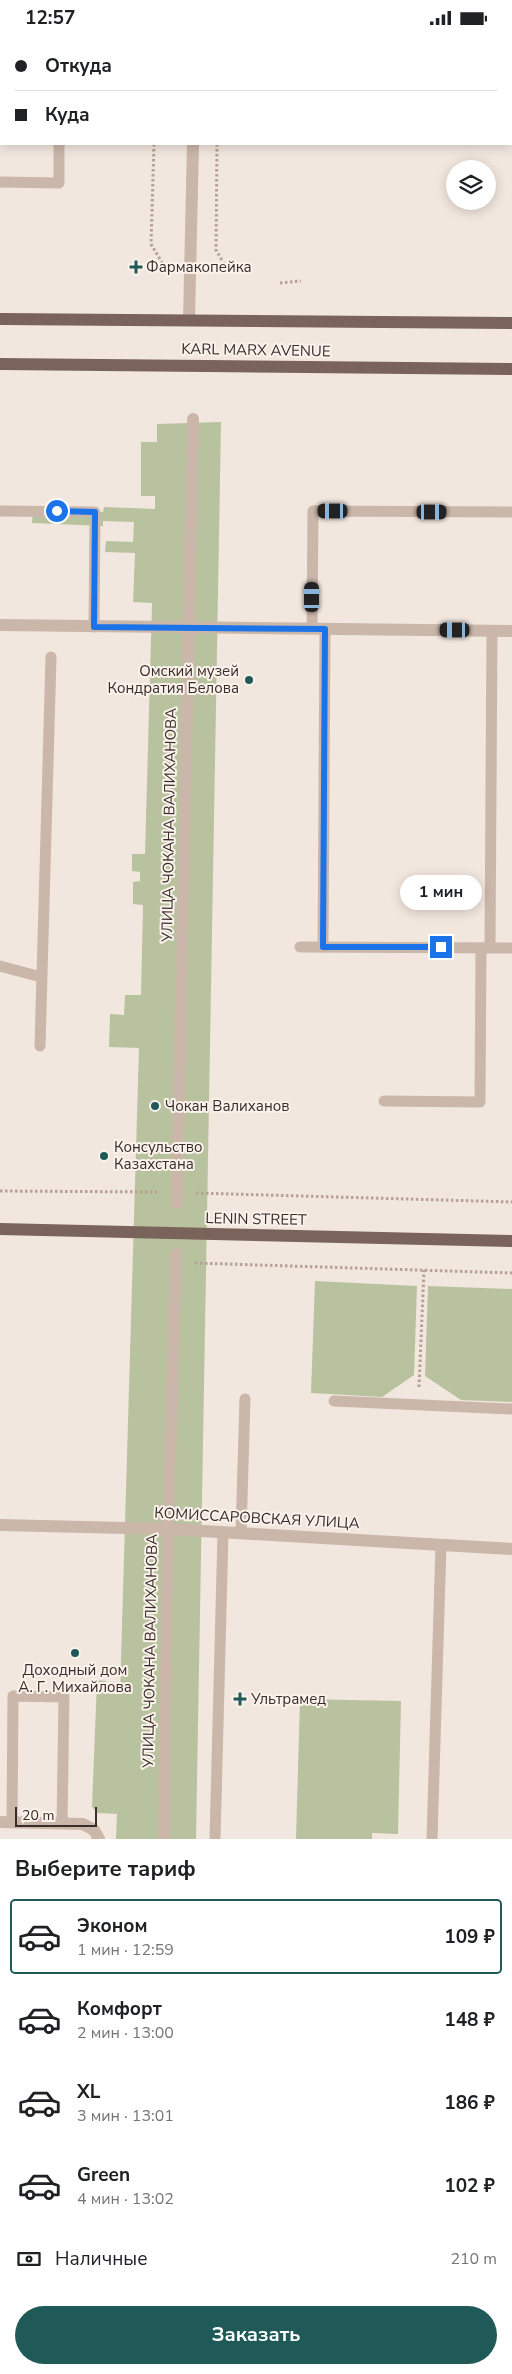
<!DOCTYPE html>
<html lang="ru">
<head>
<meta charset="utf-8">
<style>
  body { margin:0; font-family:"Nunito Sans",sans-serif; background:#f2f2f2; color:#202124; height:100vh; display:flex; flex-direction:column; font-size:19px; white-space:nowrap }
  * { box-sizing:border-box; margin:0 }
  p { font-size:16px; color:#757577 }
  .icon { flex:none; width:28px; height:28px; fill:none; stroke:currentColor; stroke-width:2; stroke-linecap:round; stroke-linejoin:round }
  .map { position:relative; height:1804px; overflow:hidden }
  .side { display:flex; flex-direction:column; background:#fff; flex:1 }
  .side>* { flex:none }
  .guide { position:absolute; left:0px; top:0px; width:512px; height:110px; box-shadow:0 2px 12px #0003; display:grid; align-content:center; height:110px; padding:0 15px; background:#fff }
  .tools { position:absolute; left:446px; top:125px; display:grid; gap:10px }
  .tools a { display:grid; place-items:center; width:50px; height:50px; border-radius:50%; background:#fff; box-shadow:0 2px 12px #0003; font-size:25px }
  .scale { position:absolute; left:15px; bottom:12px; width:82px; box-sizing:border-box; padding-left:5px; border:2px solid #382d2a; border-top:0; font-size:14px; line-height:18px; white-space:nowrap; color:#382d2a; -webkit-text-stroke:4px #faf2eb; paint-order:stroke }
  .end { position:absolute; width:22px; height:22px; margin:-11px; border:6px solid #1a73e8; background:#fff; box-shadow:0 0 0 2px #fff }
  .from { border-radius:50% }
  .bubble { position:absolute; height:35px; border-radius:18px; background:#fff; box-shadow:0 2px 12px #0003; font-size:16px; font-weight:700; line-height:35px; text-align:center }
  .car { position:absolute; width:15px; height:30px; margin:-15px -8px; border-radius:6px; box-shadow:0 0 4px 1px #0007; background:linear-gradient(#222 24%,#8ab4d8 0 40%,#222 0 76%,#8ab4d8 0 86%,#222 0) }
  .guide b { display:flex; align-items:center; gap:18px; height:48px; font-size:19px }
  .guide b+b { border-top:1px solid #e0e0e0 }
  .guide i { width:12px; height:12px; background:#202124 }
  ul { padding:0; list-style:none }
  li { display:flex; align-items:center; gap:15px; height:75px; margin:0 10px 8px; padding:0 5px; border:2px solid transparent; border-radius:5px }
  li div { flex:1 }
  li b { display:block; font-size:19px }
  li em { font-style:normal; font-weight:700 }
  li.on { border-color:#1f5a59 }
  li>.icon { width:45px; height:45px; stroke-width:1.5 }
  h2 { padding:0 15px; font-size:22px; line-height:60px }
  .pay { display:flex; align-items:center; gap:12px; height:55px; padding:0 15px; font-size:19px }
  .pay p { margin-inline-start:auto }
  .primary-button { display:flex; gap:10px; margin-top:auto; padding:10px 15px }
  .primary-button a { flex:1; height:58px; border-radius:30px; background:#1f5a59; color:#fff; font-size:20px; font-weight:700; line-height:58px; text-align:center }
  .status { display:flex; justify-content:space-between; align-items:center; height:35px; padding:0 25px; background:#fff; direction:ltr }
  .status svg { height:14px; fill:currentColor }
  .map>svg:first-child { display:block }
</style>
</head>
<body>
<div class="status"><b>12:57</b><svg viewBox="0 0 49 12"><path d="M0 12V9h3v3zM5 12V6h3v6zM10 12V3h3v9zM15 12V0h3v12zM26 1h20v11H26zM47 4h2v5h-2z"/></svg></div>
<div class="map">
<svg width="512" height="1804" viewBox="0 0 512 1804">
  <rect width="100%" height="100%" fill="#f2e7de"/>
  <g fill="#b9c29e">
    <polygon points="221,387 196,1804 116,1804 117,1779 98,1778 92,1772 97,1645 106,1646 113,1659 120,1659 139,1013 109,1012 110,979 124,980 125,960 141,960 143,870 133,869 133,847 140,846 140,837 132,836 132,819 145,819 152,568 133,567 135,518 105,517 106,506 133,507 134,487 103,486 103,491 32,488 33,475 103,477 104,472 155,474 155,461 141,461 141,407 157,407 157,389"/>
    <polygon points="315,1246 417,1251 414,1340 382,1362 311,1358"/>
    <polygon points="428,1251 512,1254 512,1367 461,1365 425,1341"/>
    <polygon points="300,1664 401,1666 398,1799 372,1798 372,1804 296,1804"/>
  </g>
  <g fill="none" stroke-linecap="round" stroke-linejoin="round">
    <g stroke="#b7a094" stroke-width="3" stroke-dasharray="2.5 2.5" stroke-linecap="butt">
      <polyline points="156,1 156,0"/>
      <polyline points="226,1 226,0"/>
      <polyline points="154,109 151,209 167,236"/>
      <polyline points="217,109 216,215 227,234"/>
      <polyline points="280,248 301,246"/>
      <polyline points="0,1156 157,1157"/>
      <polyline points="196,1158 512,1167"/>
      <polyline points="195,1228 512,1238"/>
      <polyline points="419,1352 424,1235"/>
    </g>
    <g stroke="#cbb6aa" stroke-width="11">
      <polyline points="0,21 1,21"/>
      <polyline points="511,59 512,59"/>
      <polyline points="0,147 59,148 59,109"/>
      <polyline points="0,476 95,477 94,592"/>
      <polyline points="312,593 313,476 512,477"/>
      <polyline points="300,912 512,913"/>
      <polyline points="323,912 325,594"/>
      <polyline points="490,913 492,596"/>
      <polyline points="0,931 41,942"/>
      <polyline points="40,1011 51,622"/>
      <polyline points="384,1066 480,1067 481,913"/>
      <polyline points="334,1366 512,1374"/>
      <polyline points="241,1498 245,1364"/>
      <polyline points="12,1787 13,1661 64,1662 62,1788"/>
      <polyline points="215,1804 223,1498"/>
      <polyline points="432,1804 441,1510"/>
    </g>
    <g stroke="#cbb6aa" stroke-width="12">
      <polyline points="195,1 195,0"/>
      <polyline points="189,285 193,109"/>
      <polyline points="0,590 512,596"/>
      <polyline points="177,1168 193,384"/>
      <polyline points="0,1490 168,1494 512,1514"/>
      <polyline points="0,1787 83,1789 94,1795 99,1804"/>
      <polyline points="164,1804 168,1494 176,1219"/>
    </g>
    <g stroke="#7a635b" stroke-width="12">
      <polyline points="0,284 512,288"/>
      <polyline points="0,329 512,334"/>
      <polyline points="0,1194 512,1206"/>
    </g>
  </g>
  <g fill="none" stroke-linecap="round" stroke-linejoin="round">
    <polyline stroke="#1a73e8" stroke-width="6" points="57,476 95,477 94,592 325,594 323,912 441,912"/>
  </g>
  <g fill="#1f5a59" stroke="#faf2eb" stroke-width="2">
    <path d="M133.5 224.5h5v5h5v5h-5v5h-5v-5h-5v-5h5z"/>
    <circle cx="249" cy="645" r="5"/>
    <circle cx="155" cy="1071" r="5"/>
    <circle cx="104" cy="1121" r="5"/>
    <circle cx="75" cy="1618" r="5"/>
    <path d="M237.5 1656.5h5v5h5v5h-5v5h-5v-5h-5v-5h5z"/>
  </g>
  <g text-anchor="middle" stroke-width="4" stroke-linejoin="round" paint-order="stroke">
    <g font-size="15" fill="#382d2a" stroke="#faf2eb" text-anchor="start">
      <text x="146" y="237">Фармакопейка</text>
      <text x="239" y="641" text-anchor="end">Омский музей<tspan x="239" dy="17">Кондратия Белова</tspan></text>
      <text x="165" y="1076">Чокан Валиханов</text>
      <text x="114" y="1117">Консульство<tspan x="114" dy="17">Казахстана</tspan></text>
      <text x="75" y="1640" text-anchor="middle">Доходный дом<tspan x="75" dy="17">А. Г. Михайлова</tspan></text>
      <text x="251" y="1669">Ультрамед</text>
    </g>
    <g font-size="15" fill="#382d2a" stroke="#faf2eb">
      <text transform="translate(256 315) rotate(1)" y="5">KARL MARX AVENUE</text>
      <text transform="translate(169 790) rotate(-89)" y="5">УЛИЦА ЧОКАНА ВАЛИХАНОВА</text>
      <text transform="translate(256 1184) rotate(1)" y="5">LENIN STREET</text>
      <text transform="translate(257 1483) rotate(3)" y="5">КОМИССАРОВСКАЯ УЛИЦА</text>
      <text transform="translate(150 1616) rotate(-89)" y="5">УЛИЦА ЧОКАНА ВАЛИХАНОВА</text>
    </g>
  </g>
</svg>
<div class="tools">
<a><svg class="icon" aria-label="layers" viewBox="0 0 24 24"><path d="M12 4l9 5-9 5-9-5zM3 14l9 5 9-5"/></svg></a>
</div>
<div class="scale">20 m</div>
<i class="end from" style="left:57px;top:476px"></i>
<i class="end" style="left:441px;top:912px"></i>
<div class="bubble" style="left:400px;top:840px;width:82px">1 мин</div>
<i class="car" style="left:333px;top:476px;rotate:270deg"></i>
<i class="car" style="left:432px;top:477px;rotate:90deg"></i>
<i class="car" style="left:312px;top:562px;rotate:0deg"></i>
<i class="car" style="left:455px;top:595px;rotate:270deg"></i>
<div class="guide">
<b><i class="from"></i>Откуда</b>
<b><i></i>Куда</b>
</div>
</div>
<section class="side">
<h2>Выберите тариф</h2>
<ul>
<li class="on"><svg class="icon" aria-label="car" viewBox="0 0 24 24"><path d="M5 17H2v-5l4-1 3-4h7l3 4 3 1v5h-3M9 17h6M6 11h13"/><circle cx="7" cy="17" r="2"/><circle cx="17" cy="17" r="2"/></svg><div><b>Эконом</b><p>1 мин · 12:59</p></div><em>109 ₽</em></li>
<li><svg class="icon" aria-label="car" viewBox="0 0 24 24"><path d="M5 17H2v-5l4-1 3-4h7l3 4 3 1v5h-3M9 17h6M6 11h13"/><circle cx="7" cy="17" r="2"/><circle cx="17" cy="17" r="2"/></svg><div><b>Комфорт</b><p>2 мин · 13:00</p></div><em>148 ₽</em></li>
<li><svg class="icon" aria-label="car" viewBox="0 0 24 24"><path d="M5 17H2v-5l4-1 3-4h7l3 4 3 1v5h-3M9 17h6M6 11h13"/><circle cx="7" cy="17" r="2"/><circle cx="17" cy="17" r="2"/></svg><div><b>XL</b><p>3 мин · 13:01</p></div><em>186 ₽</em></li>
<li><svg class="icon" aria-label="car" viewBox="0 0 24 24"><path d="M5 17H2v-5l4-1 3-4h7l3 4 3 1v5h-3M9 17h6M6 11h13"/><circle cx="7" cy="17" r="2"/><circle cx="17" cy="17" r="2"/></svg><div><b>Green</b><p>4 мин · 13:02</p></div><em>102 ₽</em></li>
</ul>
<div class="pay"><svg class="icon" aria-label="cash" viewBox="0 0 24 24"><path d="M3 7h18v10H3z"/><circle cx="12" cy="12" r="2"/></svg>Наличные<p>210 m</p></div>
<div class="primary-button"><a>Заказать</a></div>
</section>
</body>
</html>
